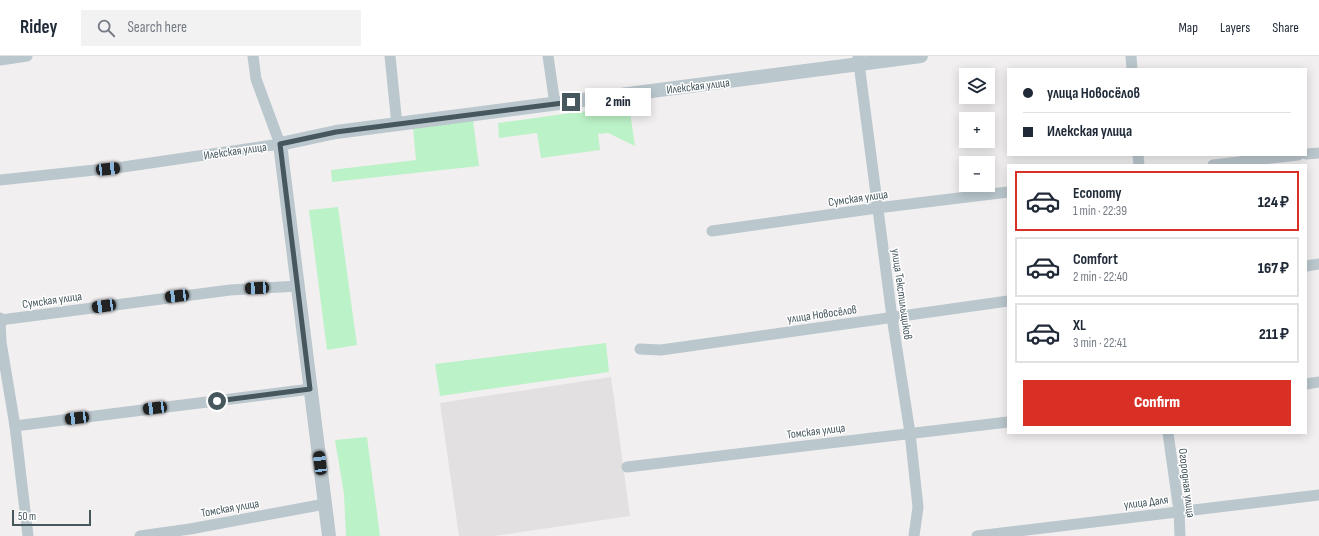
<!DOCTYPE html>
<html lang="en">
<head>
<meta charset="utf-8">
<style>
  body { margin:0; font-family:"Sofia Sans Condensed",sans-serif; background:#f2f2f3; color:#1f2937; height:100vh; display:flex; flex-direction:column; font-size:15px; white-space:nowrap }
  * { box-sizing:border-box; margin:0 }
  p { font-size:13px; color:#747a83 }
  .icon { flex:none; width:22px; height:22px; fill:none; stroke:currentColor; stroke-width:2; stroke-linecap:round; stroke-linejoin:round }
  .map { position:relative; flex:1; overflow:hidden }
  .side { position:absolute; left:1007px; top:108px; width:300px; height:270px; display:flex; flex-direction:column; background:#fff; border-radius:0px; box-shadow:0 2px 10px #0003 }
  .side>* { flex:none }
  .guide { position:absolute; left:1007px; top:12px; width:300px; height:88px; border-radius:0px; box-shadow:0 2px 10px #0003; display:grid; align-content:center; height:88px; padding:0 16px; background:#fff }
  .fabs { position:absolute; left:959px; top:12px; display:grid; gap:8px }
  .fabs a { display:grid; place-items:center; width:36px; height:36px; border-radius:0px; background:#fff; box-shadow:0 2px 10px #0003; font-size:20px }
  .scale { position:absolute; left:12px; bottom:10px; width:79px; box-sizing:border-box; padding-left:4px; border:2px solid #46575e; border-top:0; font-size:11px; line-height:14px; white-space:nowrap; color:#46575e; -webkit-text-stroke:3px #fff; paint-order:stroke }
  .end { position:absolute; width:18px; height:18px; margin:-9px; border:5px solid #46575e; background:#fff; box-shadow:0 0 0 2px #fff }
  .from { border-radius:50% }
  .bubble { position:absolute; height:28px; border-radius:0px; background:#fff; box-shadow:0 2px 10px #0003; font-size:13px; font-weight:800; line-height:28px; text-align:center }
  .car { position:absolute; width:12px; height:24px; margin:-12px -6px; border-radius:5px; box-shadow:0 0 3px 1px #0007; background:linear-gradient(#222 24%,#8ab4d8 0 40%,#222 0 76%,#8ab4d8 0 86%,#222 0) }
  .guide b { display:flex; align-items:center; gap:14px; height:38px; font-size:15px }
  .guide b+b { border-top:1px solid #e0e1e3 }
  .guide i { width:10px; height:10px; background:#1f2937 }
  ul { padding:7px 0 0; list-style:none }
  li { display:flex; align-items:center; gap:12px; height:60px; margin:0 8px 6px; padding:0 8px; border:2px solid #e0e1e3; border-radius:0px }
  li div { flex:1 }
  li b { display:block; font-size:15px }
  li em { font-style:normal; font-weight:800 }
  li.selected { border-color:#d93025 }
  li>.icon { width:36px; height:36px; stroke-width:1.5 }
  .action { display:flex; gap:8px; margin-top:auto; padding:8px 16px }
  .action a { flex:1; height:46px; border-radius:0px; background:#d93025; color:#fff; font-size:16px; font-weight:800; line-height:46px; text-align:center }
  header { display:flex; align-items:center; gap:24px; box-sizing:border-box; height:56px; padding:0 20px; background:#fff; border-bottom:1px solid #e0e1e3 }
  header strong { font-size:19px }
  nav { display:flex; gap:22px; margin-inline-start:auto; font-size:14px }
  .search { width:280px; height:36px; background:#f2f2f3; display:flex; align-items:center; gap:10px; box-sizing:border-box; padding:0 14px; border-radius:0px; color:#747a83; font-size:15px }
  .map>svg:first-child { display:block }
</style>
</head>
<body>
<header>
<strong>Ridey</strong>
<div class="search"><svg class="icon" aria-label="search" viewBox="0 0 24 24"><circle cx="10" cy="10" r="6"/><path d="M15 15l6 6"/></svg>Search here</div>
<nav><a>Map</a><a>Layers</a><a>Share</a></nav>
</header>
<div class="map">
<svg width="1319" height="480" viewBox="0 0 1319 480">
  <rect width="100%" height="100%" fill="#f2eff0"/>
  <polygon fill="#e3e0e2" points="611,321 630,460 494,480 459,480 440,347"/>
  <g fill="#bcf2c7">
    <polygon points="629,49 635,90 608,77 598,78 600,94 541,102 537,77 499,82 498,67"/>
    <polygon points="473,64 479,110 332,126 331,114 416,104 413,72"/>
    <polygon points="338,151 357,289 327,294 309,154"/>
    <polygon points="606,287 609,316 440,340 435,308"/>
    <polygon points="367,381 380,480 346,480 344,438 335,384"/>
  </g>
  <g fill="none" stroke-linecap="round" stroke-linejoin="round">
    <g stroke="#bac7cd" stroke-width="11">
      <polyline points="390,0 397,69"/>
      <polyline points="548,0 555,48"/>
      <polyline points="858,0 892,261 910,377 918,451 914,480"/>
      <polyline points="1131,0 1132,13"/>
      <polyline points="0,4 27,0"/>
      <polyline points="1306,98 1319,97"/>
      <polyline points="1138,99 1139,109"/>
      <polyline points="1213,109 1298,99"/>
      <polyline points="0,124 123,111 280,88 256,23 253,0"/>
      <polyline points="712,175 877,152 1008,136"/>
      <polyline points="1306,210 1319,208"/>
      <polyline points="0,262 1,286 15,370 28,480"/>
      <polyline points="0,264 230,234 298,230"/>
      <polyline points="640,293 661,294 1008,245"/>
      <polyline points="1306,328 1319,326"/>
      <polyline points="15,370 311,333"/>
      <polyline points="1168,377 1179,455 1180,480"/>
      <polyline points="627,411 1008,366"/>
      <polyline points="140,480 190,473 325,448"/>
      <polyline points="977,480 1319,439"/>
    </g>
    <polyline stroke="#bac7cd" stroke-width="14" points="329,480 280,88 336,76 921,0"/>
  </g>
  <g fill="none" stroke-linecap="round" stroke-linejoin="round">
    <polyline stroke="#46575e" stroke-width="5" points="217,345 310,333 280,88 336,76 571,46"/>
  </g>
  <g text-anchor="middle" stroke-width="3" stroke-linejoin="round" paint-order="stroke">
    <g font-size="12" fill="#46575e" stroke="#fff">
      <text transform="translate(698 30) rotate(-7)" y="4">Илекская улица</text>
      <text transform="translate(235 95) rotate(-8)" y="4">Илекская улица</text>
      <text transform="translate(858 142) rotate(-8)" y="4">Сумская улица</text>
      <text transform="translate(902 238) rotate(82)" y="4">улица Текстильщиков</text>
      <text transform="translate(52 244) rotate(-8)" y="4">Сумская улица</text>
      <text transform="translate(822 258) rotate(-8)" y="4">улица Новосёлов</text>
      <text transform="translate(816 375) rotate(-7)" y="4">Томская улица</text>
      <text transform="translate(1187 427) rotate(83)" y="4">Огородная улица</text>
      <text transform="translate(1146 446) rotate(-7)" y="4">улица Даля</text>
      <text transform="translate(230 452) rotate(-10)" y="4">Томская улица</text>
    </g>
  </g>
</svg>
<div class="fabs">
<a><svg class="icon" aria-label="layers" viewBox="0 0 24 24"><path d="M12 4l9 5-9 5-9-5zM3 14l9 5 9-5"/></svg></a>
<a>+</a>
<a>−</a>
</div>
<div class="scale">50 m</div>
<i class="end from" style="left:217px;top:345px"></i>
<i class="end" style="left:571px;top:46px"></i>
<div class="bubble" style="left:585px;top:32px;width:66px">2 min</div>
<i class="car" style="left:108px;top:113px;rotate:84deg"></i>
<i class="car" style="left:257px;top:232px;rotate:267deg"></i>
<i class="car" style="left:177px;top:240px;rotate:263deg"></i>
<i class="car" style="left:104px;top:250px;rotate:262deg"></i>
<i class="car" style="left:155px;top:352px;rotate:263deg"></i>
<i class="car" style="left:77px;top:362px;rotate:263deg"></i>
<i class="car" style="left:320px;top:407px;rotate:353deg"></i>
<div class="guide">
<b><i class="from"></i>улица Новосёлов</b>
<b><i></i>Илекская улица</b>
</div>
<section class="side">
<ul>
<li class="selected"><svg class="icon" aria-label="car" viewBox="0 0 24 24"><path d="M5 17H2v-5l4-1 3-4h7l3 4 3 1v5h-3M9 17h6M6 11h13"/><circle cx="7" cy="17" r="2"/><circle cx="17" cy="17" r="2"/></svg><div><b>Economy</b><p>1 min · 22:39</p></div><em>124 ₽</em></li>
<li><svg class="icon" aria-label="car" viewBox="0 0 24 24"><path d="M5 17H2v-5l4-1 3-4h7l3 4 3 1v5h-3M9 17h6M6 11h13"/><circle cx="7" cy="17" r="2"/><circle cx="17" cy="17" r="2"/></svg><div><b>Comfort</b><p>2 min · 22:40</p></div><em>167 ₽</em></li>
<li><svg class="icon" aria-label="car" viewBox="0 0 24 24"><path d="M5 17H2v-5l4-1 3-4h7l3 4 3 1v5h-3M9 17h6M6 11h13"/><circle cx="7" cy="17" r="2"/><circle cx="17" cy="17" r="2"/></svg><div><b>XL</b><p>3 min · 22:41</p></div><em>211 ₽</em></li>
</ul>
<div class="action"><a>Confirm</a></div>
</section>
</div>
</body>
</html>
